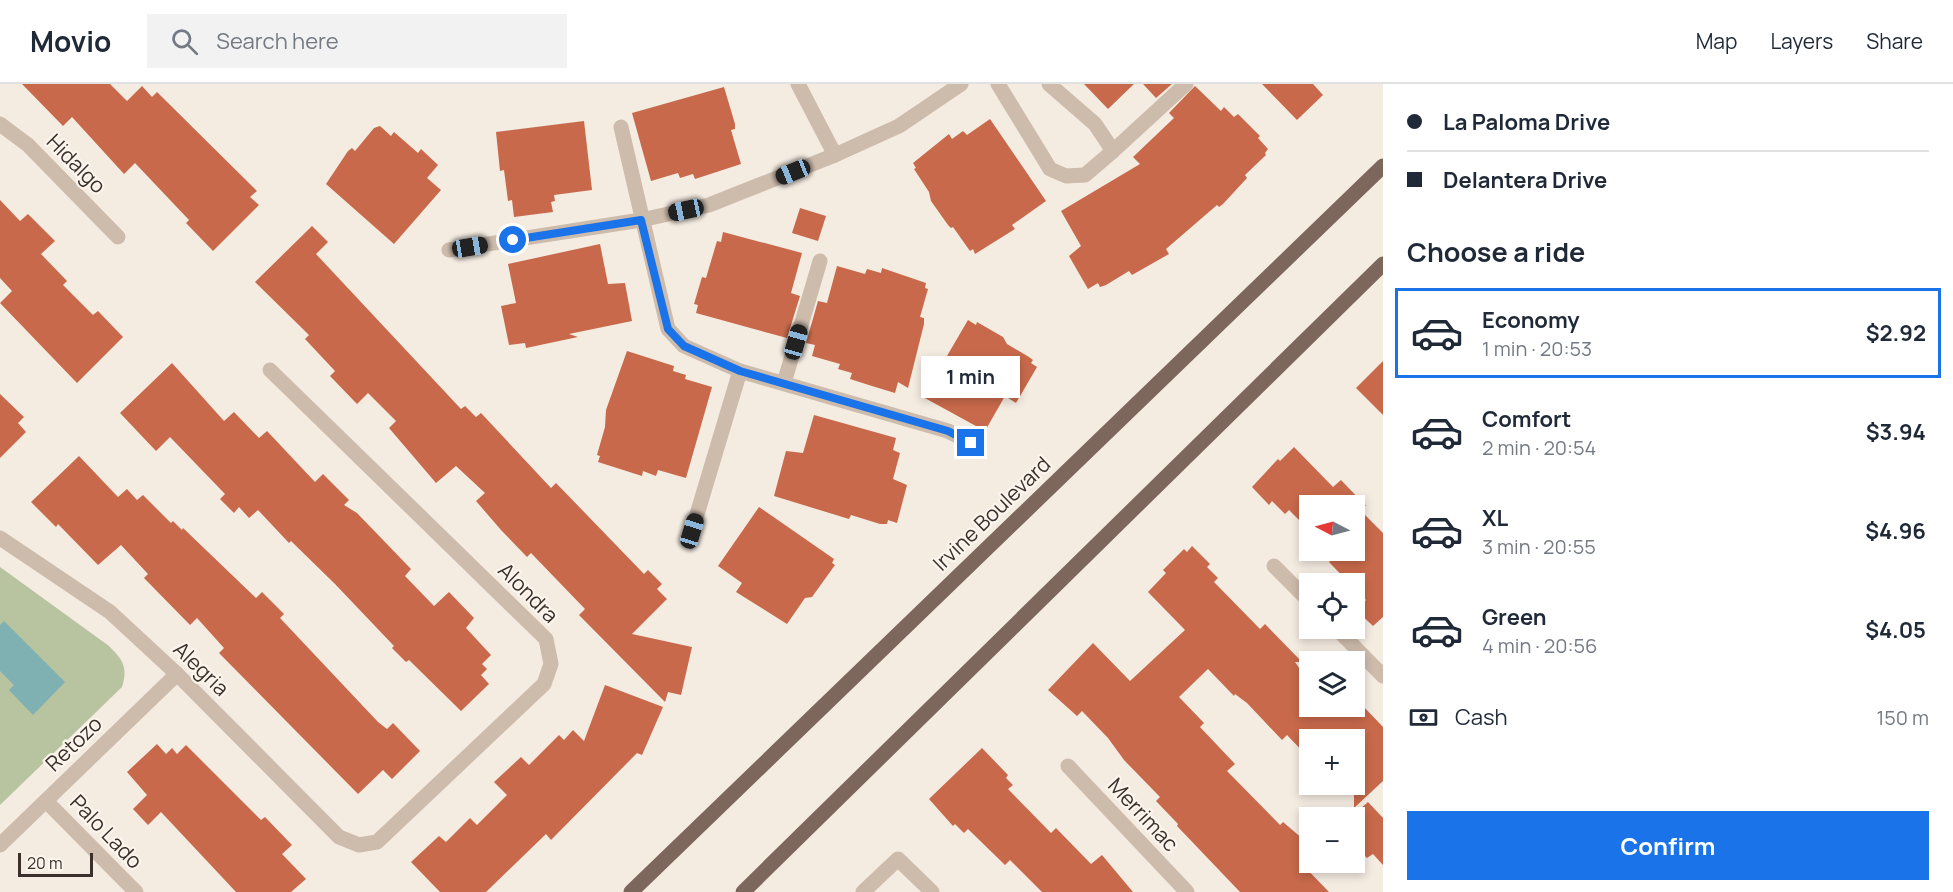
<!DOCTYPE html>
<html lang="en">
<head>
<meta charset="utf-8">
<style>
  body { margin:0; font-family:Manrope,sans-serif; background:#f2f2f3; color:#1f2937; height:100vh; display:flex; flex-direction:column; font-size:22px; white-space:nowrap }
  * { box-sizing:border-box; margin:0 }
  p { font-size:20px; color:#747a83 }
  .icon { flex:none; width:33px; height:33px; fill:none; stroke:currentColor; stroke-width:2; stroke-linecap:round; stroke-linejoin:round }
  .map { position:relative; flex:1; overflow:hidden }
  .details { display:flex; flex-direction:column; background:#fff; width:570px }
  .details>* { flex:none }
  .guide { display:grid; align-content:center; height:132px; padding:0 24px; background:#fff }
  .needle { width:39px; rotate:276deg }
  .buttons { position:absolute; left:1299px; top:411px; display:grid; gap:12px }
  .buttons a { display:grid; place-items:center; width:66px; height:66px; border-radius:0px; background:#fff; box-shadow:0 3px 9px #0003; font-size:30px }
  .scale { position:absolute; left:18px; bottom:15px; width:75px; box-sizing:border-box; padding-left:6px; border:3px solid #3b302b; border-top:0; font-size:16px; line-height:21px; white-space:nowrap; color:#3b302b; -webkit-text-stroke:4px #fbf5ee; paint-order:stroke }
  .end { position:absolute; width:27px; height:27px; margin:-14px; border:8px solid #1a73e8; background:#fff; box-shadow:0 0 0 3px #fff }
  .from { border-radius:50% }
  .bubble { position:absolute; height:42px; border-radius:0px; background:#fff; box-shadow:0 3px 9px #0003; font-size:20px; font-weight:700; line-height:42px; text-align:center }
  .car { position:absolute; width:18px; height:36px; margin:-18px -9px; border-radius:8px; box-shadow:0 0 4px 2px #0007; background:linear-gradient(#222 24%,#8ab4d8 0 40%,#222 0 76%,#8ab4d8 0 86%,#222 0) }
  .guide b { display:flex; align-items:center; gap:21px; height:57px; font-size:22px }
  .guide b+b { border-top:2px solid #e0e1e3 }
  .guide i { width:15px; height:15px; background:#1f2937 }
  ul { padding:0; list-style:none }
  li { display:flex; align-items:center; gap:18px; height:90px; margin:0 12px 9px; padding:0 12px; border:3px solid transparent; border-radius:0px }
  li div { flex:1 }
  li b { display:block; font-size:22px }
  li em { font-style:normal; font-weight:700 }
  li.selected { border-color:#1a73e8 }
  li>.icon { width:54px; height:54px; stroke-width:1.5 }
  h2 { padding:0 24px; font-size:27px; line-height:72px }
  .pay { display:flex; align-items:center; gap:15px; height:66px; padding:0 24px; font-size:22px }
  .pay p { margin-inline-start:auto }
  .primary-button { display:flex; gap:12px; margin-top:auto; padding:12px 24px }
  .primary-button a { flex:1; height:69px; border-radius:0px; background:#1a73e8; color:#fff; font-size:24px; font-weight:700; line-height:69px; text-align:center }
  header { display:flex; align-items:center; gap:36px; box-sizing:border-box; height:84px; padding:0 30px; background:#fff; border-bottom:2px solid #e0e1e3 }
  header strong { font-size:28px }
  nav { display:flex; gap:33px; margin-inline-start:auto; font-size:21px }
  .search { width:420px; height:54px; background:#f2f2f3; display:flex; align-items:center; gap:15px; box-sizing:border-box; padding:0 21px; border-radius:0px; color:#747a83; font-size:22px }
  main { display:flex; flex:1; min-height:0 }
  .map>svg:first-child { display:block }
</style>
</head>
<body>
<header>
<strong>Movio</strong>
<div class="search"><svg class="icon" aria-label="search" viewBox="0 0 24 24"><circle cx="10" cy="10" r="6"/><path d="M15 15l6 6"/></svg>Search here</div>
<nav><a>Map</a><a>Layers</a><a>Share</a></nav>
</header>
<main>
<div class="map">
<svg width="1383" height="808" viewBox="0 0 1383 808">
  <rect width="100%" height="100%" fill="#f4ebe1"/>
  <path fill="#b8c4a0" d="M0,483L109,562C123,576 128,583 122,603L0,721Z"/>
  <polygon fill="#7fb0b2" points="4,537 65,598 33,631 9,606 14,601 0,587 0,541"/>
  <g fill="#c8694b">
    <polygon points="22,0 110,0 127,17 142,2 152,13 157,8 257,107 250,113 259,121 213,167 186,139 189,136 135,79 124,90 72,33 63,42"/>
    <polygon points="1084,0 1134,0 1108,25"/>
    <polygon points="1143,0 1172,0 1156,14"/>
    <polygon points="1262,0 1313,0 1323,11 1297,36"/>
    <polygon points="1195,2 1221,27 1224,23 1234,33 1238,30 1260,52 1258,54 1268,65 1265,69 1266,71 1245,91 1247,94 1223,120 1219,123 1217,121 1166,165 1169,170 1132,191 1129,187 1106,201 1100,203 1098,199 1088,205 1069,172 1081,162 1061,127 1140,80 1133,73 1174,34 1169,29"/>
    <polygon points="724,3 735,40 735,45 731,46 741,80 695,95 693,90 680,94 678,89 651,97 632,29"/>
    <polygon points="990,35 1046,117 1012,141 1015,145 975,170 973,165 970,167 953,143 951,144 948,141 931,117 929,108 914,85 916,84 913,79 949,50 952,55 963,47 967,51"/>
    <polygon points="584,37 592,106 554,111 555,117 551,118 553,128 514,133 512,116 508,117 504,86 500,87 496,48"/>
    <polygon points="380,42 391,52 394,48 418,69 421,65 438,81 427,94 441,106 394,160 326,100 348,67 352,64 355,67 374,44"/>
    <polygon points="0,116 20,137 28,130 55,157 41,170 67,197 63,201 93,231 98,227 123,253 77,299 0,219 12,207 0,194"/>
    <polygon points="800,124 826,132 818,157 792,149"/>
    <polygon points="312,142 328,158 316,170 461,325 465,322 476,333 481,329 551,404 556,399 644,490 648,486 662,500 657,505 667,515 632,550 692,563 681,611 668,608 665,618 579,531 585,525 531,469 527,473 501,446 476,417 485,409 456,382 436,399 389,344 396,337 368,309 357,320 330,292 335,287 305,255 309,251 255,198"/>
    <polygon points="723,148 802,169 791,209 800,212 787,254 696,229 698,221 694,220 702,193 706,194 717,157 721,158"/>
    <polygon points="600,160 608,200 625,199 632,237 569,250 578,253 526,264 525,259 509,261 501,222 516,219 508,180"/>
    <polygon points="837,182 865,190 867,185 881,189 882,184 926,199 925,204 928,205 920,233 924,234 924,240 908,304 898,298 895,309 872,302 850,295 852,289 838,285 840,280 812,272 815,261 806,259 818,217 827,219"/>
    <polygon points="968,236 976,241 977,238 1003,253 1007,260 1029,273 1033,276 1031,279 1037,283 1016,319 1005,312 985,347 923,313"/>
    <polygon points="627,267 674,282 673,287 686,291 685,295 712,303 686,394 658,386 656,392 643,387 642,392 598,378 600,372 597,371 605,343 606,326"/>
    <polygon points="1383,277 1383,331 1356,304"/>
    <polygon points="172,279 224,337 234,328 259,354 267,347 315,398 323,390 349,416 344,421 357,429 411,485 405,492 434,522 449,508 474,534 466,544 491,571 482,580 487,585 481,591 489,600 461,627 409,576 406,578 392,564 394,562 335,500 291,457 289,459 258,426 249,434 239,423 234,429 220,415 225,410 170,353 156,367 120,329"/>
    <polygon points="0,310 24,333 18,339 26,348 0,374"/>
    <polygon points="814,331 896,354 893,366 900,369 893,395 907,401 897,439 888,436 887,440 880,440 851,431 849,435 774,412 786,367 803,369"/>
    <polygon points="1294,363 1333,403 1341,396 1366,422 1356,422 1383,449 1383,533 1373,542 1356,526 1366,516 1354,504 1354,500 1350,500 1329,478 1341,466 1354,466 1354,422 1310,422 1310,447 1289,426 1285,430 1272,417 1269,421 1252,403 1278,375 1280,377"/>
    <polygon points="79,372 118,413 127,405 137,416 143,411 171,439 173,437 182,446 183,444 256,514 262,508 284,530 280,534 378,638 387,645 393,639 420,667 392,695 383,686 358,710 219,569 224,564 197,534 190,541 144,494 148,490 121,461 98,481 58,440 56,443 31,418"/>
    <polygon points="759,423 834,475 832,479 835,481 812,513 805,514 787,540 736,508 742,499 718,482"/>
    <polygon points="1192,462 1210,480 1207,483 1218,494 1214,498 1260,545 1265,540 1302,578 1295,578 1310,600 1310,622 1363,622 1383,643 1383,697 1354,724 1354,656 1310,656 1310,675 1287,651 1282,656 1247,619 1235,610 1234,612 1208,585 1179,613 1204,639 1200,643 1235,680 1227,687 1280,741 1283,738 1310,761 1310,767 1299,777 1329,808 1240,808 1177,742 1178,740 1156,717 1160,713 1124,676 1108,654 1082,627 1077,632 1048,606 1093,559 1130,597 1185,546 1148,508 1166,489 1163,486 1184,465 1187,468"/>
    <polygon points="605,601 663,623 642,671 637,669 551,756 546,750 486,808 440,808 411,778 439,752 446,758 470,734 477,741 507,711 494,698 521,673 529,681 559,651 564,656 573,646 584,657"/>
    <polygon points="157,660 166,670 172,664 177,670 186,661 261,736 265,733 292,761 282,770 306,795 291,808 236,808 161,728 148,741 133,725 147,711 127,688"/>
    <polygon points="982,664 1008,691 1006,694 1013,701 1008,705 1051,749 1056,744 1091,780 1102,771 1133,808 1042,808 1010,776 1005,781 968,745 964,749 955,740 953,742 929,715"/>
    <polygon points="1368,718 1383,734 1383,781 1373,770 1367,774 1354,761 1354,730"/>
  </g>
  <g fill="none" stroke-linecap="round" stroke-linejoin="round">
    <g stroke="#cdbbac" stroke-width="15">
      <polyline points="798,0 835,71"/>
      <polyline points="998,0 1050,85 1066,92 1085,91 1113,67"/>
      <polyline points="1049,0 1095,40 1113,67 1186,0"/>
      <polyline points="0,40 28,61 118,153"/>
      <polyline points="621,43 668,245 684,262 740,287 948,347 971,359"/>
      <polyline points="449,166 641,136 709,121 835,71 899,42 961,0"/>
      <polyline points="784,299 820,177"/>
      <polyline points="692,447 740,287"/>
      <polyline points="0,454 110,528 177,590 339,753 359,761 377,758 544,600 551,580 546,555 270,286"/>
      <polyline points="1274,482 1310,518"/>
      <polyline points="1336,544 1383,592"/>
      <polyline points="1068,682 1187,808"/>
      <polyline points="46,717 136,808"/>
      <polyline points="0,761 177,590"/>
      <polyline points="863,808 898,775 932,808"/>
    </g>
    <g stroke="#7d675c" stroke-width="15">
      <polyline points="631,808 1383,82"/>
      <polyline points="743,808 1383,180"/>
    </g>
  </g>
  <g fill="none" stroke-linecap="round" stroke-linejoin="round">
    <polyline stroke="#1a73e8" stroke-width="8" points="513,156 641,136 668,245 684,262 740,287 948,347 971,359"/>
  </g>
  <g text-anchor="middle" stroke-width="4.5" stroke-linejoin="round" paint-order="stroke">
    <g font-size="21" fill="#3b302b" stroke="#fbf5ee">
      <text transform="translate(76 80) rotate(45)" y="7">Hidalgo</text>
      <text transform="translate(992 430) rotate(-44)" y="7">Irvine Boulevard</text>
      <text transform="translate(528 509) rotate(45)" y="7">Alondra</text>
      <text transform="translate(201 585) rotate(44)" y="7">Alegria</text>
      <text transform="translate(74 660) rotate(-44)" y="7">Retozo</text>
      <text transform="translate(1143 731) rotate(47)" y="7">Merrimac</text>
      <text transform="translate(106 748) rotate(46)" y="7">Palo Lado</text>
    </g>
  </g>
</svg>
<div class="buttons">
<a><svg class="needle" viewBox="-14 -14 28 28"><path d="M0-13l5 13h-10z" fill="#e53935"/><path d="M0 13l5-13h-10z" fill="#747a83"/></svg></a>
<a><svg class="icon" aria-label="locate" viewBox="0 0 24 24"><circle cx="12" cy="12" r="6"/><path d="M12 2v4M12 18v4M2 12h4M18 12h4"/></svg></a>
<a><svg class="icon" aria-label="layers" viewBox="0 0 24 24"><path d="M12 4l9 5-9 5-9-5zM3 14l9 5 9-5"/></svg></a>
<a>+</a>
<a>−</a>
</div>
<div class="scale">20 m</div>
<i class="end from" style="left:513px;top:156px"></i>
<i class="end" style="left:971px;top:359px"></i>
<div class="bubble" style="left:921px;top:272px;width:99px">1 min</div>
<i class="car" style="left:793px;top:88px;rotate:248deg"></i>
<i class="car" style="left:686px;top:126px;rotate:258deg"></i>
<i class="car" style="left:470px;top:163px;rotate:81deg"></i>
<i class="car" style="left:796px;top:258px;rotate:16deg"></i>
<i class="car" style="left:692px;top:447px;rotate:17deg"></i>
</div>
<section class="details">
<div class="guide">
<b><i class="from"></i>La Paloma Drive</b>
<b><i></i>Delantera Drive</b>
</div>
<h2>Choose a ride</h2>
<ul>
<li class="selected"><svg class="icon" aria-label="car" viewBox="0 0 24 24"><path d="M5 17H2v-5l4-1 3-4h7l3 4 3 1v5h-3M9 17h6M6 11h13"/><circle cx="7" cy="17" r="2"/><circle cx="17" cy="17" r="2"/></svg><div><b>Economy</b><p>1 min · 20:53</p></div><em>$2.92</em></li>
<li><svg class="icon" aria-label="car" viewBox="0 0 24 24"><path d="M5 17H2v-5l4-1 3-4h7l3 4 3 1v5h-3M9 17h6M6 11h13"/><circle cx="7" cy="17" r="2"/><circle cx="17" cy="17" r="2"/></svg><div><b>Comfort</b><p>2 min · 20:54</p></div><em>$3.94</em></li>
<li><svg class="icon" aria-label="car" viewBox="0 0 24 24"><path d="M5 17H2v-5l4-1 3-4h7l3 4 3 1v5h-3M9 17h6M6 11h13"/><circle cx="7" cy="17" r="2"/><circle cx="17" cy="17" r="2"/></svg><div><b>XL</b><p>3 min · 20:55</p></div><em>$4.96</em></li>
<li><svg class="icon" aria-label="car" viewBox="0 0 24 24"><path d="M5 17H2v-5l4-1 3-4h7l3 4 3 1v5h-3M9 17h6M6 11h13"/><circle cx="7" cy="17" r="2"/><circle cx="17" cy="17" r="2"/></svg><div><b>Green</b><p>4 min · 20:56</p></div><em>$4.05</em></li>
</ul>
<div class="pay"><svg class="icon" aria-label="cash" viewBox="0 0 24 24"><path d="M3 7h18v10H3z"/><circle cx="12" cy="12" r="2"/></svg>Cash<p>150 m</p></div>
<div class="primary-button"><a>Confirm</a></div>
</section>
</main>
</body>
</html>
